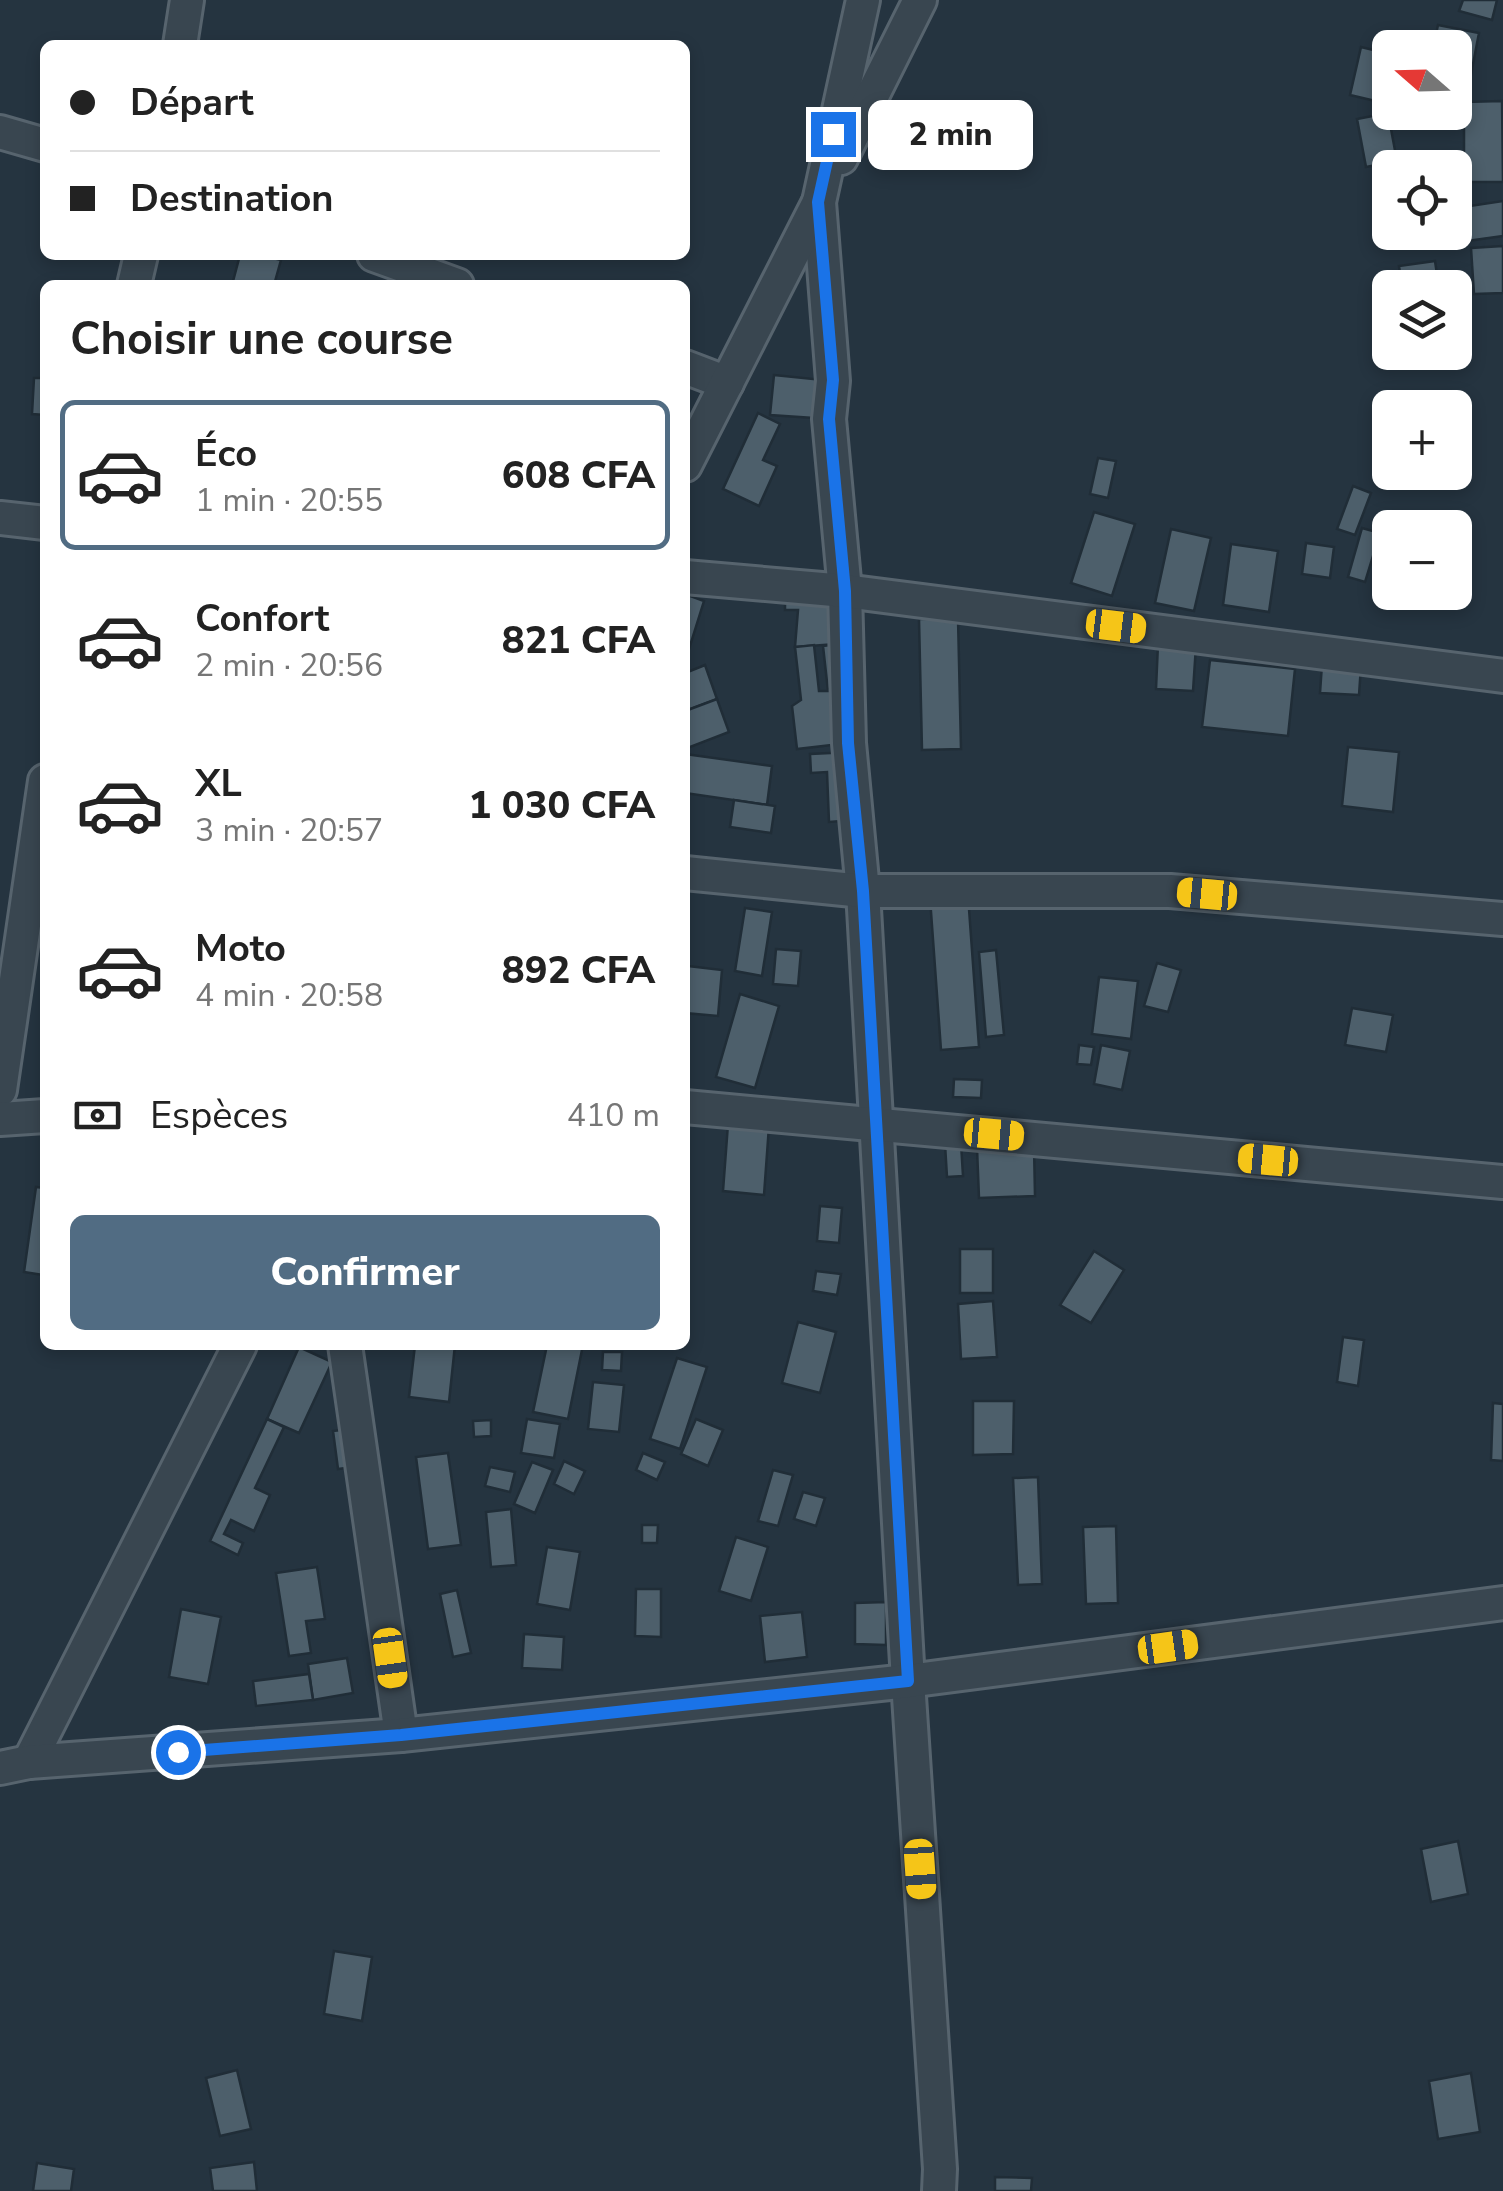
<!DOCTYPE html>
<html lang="fr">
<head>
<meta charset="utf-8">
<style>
  body { margin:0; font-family:"Nunito Sans",sans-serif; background:#f6f6f6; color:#222; height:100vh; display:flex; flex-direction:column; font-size:38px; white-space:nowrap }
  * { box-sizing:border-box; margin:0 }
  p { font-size:32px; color:#767676 }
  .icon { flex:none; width:55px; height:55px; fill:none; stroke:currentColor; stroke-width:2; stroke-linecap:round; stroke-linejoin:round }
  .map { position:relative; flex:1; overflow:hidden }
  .panel { position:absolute; left:40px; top:280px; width:650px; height:1070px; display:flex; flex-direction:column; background:#fff; border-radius:15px; box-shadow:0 5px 15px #0003 }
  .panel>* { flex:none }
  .banner { position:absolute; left:40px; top:40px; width:650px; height:220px; border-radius:15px; box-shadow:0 5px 15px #0003; display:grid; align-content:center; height:220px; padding:0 30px; background:#fff }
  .needle { width:65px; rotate:290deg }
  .tools { position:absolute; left:1372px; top:30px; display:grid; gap:20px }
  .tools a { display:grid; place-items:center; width:100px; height:100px; border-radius:15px; background:#fff; box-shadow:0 5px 15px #0003; font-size:50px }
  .end { position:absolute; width:45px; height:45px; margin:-22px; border:12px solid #1a73e8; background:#fff; box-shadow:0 0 0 5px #fff }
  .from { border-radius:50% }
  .bubble { position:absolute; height:70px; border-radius:15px; background:#fff; box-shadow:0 5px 15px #0003; font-size:32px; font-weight:800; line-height:70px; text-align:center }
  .car { position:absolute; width:30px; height:60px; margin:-30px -15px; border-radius:12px; box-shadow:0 0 8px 2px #0007; background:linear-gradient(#f5c518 24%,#345 0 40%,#f5c518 0 76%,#345 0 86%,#f5c518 0) }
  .banner b { display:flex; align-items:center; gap:35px; height:95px; font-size:38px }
  .banner b+b { border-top:2px solid #e0e0e0 }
  .banner i { width:25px; height:25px; background:#222 }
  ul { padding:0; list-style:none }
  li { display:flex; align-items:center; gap:30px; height:150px; margin:0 20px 15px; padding:0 10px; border:5px solid transparent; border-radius:15px }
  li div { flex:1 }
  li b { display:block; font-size:38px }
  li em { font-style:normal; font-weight:800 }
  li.on { border-color:#516c83 }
  li>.icon { width:90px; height:90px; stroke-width:1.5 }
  h2 { padding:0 30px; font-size:45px; line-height:120px }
  .pay { display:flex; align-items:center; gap:25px; height:110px; padding:0 30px; font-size:38px }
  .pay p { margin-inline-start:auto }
  .action { display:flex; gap:20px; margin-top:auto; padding:20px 30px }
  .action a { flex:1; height:115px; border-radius:15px; background:#516c83; color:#fff; font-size:40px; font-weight:800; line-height:115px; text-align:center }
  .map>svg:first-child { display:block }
</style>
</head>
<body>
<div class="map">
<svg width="1503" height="2191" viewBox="0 0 1503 2191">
  <rect width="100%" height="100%" fill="#253440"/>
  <g fill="#4d5f6b" stroke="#202d37" stroke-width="2.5">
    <polygon points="1463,0 1497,0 1492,20 1459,11"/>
    <polygon points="1438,25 1479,33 1469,85 1455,83 1455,48 1433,48"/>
    <polygon points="1361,47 1390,54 1388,104 1350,95"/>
    <polygon points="1502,101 1503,182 1464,182 1464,102"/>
    <polygon points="1388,113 1397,161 1366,167 1357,119"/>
    <polygon points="1390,179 1390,220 1387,221 1376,183"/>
    <polygon points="1503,201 1503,236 1467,241 1463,207"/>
    <polygon points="1503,246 1503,293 1474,294 1471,248"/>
    <polygon points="240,255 261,255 281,260 274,285 232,285"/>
    <polygon points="1435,261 1439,288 1402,288 1399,266"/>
    <polygon points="774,375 833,381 829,419 770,415"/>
    <polygon points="34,378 45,378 45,415 32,414"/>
    <polygon points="758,413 780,424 763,460 777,466 759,506 723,489"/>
    <polygon points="1098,458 1116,461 1108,498 1090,494"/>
    <polygon points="1353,486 1371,493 1355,535 1337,529"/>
    <polygon points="1094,512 1135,524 1112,596 1071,583"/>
    <polygon points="1362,528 1380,533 1365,582 1348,577"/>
    <polygon points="1171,529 1211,538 1194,611 1155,603"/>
    <polygon points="1306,543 1334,547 1330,578 1302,574"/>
    <polygon points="1231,544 1278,551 1269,612 1223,605"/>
    <polygon points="685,594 704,601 689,649 685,648"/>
    <polygon points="785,603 835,604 837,644 795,647 798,610 785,610"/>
    <polygon points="958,618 961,749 922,750 919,619"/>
    <polygon points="837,644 849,743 797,749 792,706 801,700 795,647 814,645 819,691 828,691 823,646"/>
    <polygon points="1158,644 1196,646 1193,691 1156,689"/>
    <polygon points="1210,660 1295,669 1288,736 1202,727"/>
    <polygon points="1322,664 1361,666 1359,695 1320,693"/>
    <polygon points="705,665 717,699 685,711 685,673"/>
    <polygon points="717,699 729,732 685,749 685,711"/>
    <polygon points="1348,747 1399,752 1393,812 1342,806"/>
    <polygon points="851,752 854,820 829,822 827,772 811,773 810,754"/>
    <polygon points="685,754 772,766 767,805 685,793"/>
    <polygon points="734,800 775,806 771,833 730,827"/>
    <polygon points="968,895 979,1047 941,1050 930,898"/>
    <polygon points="745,908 772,912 762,976 735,971"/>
    <polygon points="776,949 801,951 798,986 773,984"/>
    <polygon points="996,950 1004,1035 986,1037 979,952"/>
    <polygon points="1157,963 1181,970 1168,1012 1144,1006"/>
    <polygon points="688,966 722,970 718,1016 685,1013"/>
    <polygon points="1099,977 1138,981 1131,1039 1092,1034"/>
    <polygon points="740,994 779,1006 755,1088 716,1077"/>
    <polygon points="1352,1008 1393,1015 1386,1052 1345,1045"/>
    <polygon points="1079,1045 1094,1047 1091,1065 1077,1064"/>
    <polygon points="1101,1045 1130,1051 1122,1090 1094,1084"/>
    <polygon points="954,1079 982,1080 981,1098 953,1097"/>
    <polygon points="728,1124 769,1126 764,1195 723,1191"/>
    <polygon points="961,1143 963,1176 947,1177 945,1144"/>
    <polygon points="1034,1146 1035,1196 979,1198 977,1148"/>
    <polygon points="36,1187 45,1188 43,1275 24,1272"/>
    <polygon points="820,1206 842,1208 839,1243 817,1241"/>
    <rect x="960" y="1249" width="33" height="44"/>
    <polygon points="1094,1251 1124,1270 1091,1323 1060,1305"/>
    <polygon points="816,1271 841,1274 837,1295 813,1291"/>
    <polygon points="993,1301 997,1357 961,1359 958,1304"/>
    <polygon points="798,1322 836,1332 820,1393 782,1383"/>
    <polygon points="1343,1337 1364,1340 1358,1386 1337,1382"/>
    <polygon points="415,1345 455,1345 449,1402 409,1397"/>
    <polygon points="547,1345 583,1345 568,1419 533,1412"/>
    <polygon points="299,1347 332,1362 299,1433 267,1419"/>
    <polygon points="603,1352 622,1352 621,1371 602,1370"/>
    <polygon points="677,1358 707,1367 680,1449 650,1439"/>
    <polygon points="593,1382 624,1385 619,1432 588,1429"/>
    <polygon points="973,1401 1014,1401 1013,1454 973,1455"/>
    <polygon points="1493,1403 1503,1404 1503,1461 1491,1460"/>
    <polygon points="267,1419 284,1427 255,1488 270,1495 254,1531 231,1520 224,1534 243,1543 238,1555 210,1541"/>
    <polygon points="527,1419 560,1424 554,1458 521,1453"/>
    <polygon points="696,1419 723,1430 708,1466 681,1454"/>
    <polygon points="491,1420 491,1436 474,1437 473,1421"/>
    <polygon points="357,1428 362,1466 338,1469 333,1431"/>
    <polygon points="448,1453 461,1545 428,1549 416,1457"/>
    <polygon points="643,1453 665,1462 657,1480 636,1470"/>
    <polygon points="564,1461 585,1471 574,1494 554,1484"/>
    <polygon points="532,1462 553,1470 535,1513 514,1504"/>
    <polygon points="490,1467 515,1472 510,1492 485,1486"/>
    <polygon points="773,1470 793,1475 778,1526 758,1521"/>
    <polygon points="1038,1477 1042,1584 1018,1585 1013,1478"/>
    <polygon points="803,1492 825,1498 816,1526 794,1519"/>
    <polygon points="511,1509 516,1565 491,1567 486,1512"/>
    <polygon points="642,1525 658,1525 657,1543 642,1543"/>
    <polygon points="1116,1526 1118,1603 1086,1604 1083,1527"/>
    <polygon points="736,1537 768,1547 751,1601 719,1591"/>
    <polygon points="547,1547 580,1552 570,1610 537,1604"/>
    <polygon points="317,1567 325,1619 306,1621 311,1653 289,1656 276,1573"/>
    <polygon points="636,1589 661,1589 661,1637 635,1636"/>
    <polygon points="457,1590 471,1653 453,1657 440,1594"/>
    <polygon points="886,1602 886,1645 855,1644 855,1603"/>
    <polygon points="181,1609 221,1617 208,1684 169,1677"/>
    <polygon points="802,1612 807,1657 765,1662 760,1616"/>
    <polygon points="524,1634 564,1637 562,1670 522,1668"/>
    <polygon points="347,1658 353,1693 313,1700 308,1664"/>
    <polygon points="309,1674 313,1700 256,1706 253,1681"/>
    <polygon points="1458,1841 1468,1894 1431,1902 1421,1849"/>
    <polygon points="334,1951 372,1957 362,2021 324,2014"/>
    <polygon points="237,2070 251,2129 220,2136 206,2078"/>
    <polygon points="1471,2073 1480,2132 1438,2139 1429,2081"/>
    <polygon points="254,2162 257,2191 213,2191 210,2168"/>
    <polygon points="37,2163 74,2169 71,2191 33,2191"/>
    <polygon points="995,2177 1032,2178 1031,2191 995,2191"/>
  </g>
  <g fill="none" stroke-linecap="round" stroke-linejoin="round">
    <defs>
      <g id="minor">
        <polyline points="863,0 819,202 833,381 829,419 845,591 849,743 863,891 908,1681 940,2169 939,2191"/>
        <polyline points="180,45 187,0"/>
        <polyline points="0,132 45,145"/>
        <polyline points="841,158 920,0"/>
        <polyline points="374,255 457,285"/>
        <polyline points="134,285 141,255"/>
        <polyline points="685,367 727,383"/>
        <polyline points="685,465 819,202"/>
        <polyline points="0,518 45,523"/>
        <polyline points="685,577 845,591 1503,676"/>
        <polyline points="685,873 863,891 1170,891 1503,919"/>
        <polyline points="0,1090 45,781"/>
        <polyline points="685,1107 1503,1182"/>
        <polyline points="0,1119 45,1116"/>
        <polyline points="345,1345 401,1735"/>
        <polyline points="29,1762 240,1345"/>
        <polyline points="0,1768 29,1762 401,1735 908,1681 1503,1603"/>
      </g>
    </defs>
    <use href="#minor" stroke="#57646e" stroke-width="38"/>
    <use href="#minor" stroke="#394650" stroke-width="32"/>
  </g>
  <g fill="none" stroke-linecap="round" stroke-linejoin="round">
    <polyline stroke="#1a73e8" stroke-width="12" points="178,1752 401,1735 908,1681 863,891 848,743 845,591 829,419 833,380 818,202 833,134"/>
  </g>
</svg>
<div class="tools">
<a><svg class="needle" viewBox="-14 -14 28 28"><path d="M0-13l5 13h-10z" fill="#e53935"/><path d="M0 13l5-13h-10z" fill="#767676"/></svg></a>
<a><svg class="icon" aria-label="locate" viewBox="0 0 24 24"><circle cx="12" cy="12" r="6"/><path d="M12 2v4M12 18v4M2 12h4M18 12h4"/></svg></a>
<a><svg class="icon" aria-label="layers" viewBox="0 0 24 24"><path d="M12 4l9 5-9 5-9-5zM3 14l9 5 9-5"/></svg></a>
<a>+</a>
<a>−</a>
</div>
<i class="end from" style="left:178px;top:1752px"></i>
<i class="end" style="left:833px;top:134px"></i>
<div class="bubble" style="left:868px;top:100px;width:165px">2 min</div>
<i class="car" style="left:1116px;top:626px;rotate:97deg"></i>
<i class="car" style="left:1207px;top:894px;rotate:275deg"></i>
<i class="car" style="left:994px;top:1134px;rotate:95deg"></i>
<i class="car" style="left:1268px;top:1160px;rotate:275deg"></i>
<i class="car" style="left:1168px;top:1647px;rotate:82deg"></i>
<i class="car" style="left:390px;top:1658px;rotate:172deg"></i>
<i class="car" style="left:920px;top:1869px;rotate:176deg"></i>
<div class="banner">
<b><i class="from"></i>Départ</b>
<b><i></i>Destination</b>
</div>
<section class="panel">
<h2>Choisir une course</h2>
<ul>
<li class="on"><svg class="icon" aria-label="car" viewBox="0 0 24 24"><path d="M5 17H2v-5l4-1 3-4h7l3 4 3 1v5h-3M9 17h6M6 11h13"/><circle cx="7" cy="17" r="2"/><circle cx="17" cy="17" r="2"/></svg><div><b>Éco</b><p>1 min · 20:55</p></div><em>608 CFA</em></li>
<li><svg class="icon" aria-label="car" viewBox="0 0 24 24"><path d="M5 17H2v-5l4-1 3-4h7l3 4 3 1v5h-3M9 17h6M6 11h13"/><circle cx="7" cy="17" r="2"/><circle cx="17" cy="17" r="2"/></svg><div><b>Confort</b><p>2 min · 20:56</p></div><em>821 CFA</em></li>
<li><svg class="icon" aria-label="car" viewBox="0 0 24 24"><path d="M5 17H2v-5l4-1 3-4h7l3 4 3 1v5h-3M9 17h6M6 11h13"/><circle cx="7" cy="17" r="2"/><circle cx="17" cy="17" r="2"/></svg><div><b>XL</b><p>3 min · 20:57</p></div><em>1 030 CFA</em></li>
<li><svg class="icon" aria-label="car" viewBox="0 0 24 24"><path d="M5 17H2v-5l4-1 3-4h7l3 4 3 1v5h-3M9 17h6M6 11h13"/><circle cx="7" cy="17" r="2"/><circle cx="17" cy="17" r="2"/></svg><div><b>Moto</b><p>4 min · 20:58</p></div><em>892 CFA</em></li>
</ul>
<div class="pay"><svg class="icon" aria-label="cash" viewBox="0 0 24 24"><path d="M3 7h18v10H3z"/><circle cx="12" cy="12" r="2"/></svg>Espèces<p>410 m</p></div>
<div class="action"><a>Confirmer</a></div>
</section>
</div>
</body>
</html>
